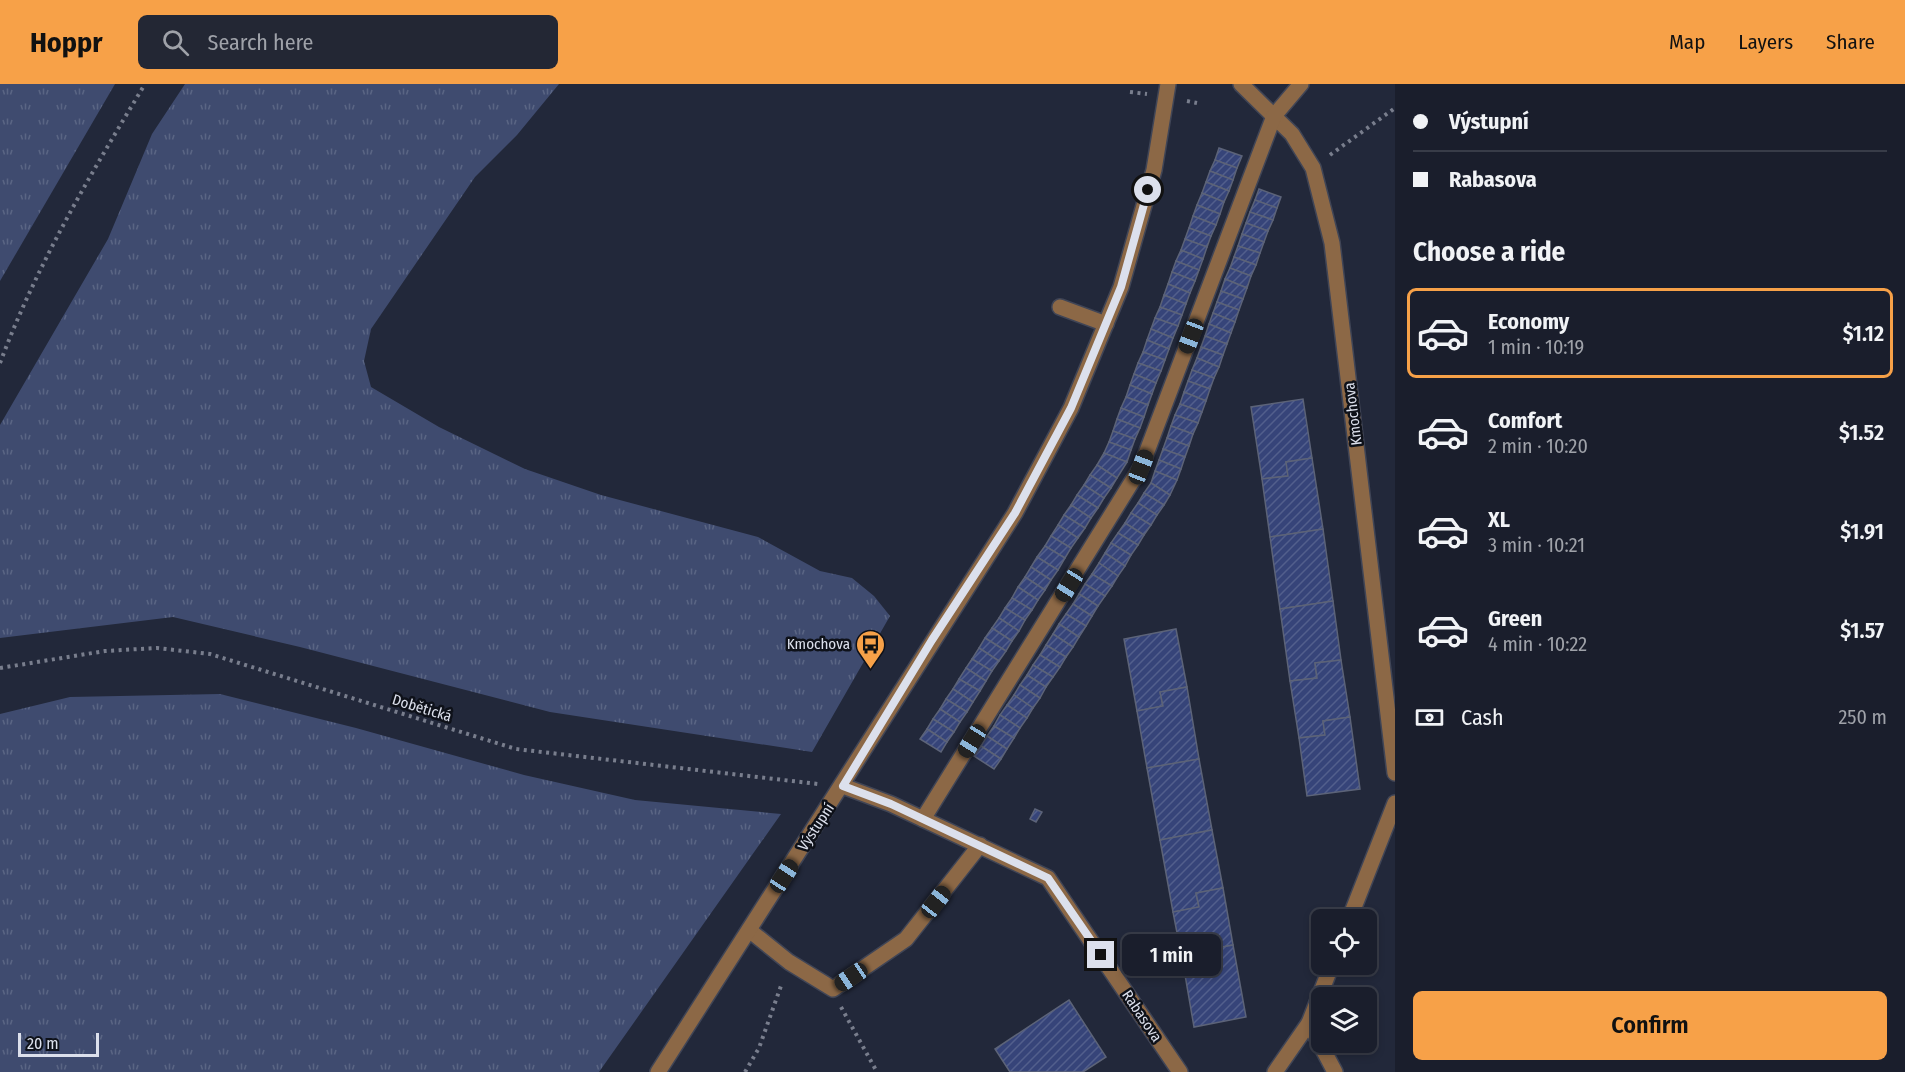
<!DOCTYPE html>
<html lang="en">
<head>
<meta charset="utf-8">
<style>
  body { margin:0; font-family:"Fira Sans Condensed",sans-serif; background:#232734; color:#f1f3f6; height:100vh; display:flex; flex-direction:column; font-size:22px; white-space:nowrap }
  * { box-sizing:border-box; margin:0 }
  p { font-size:20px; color:#9fa2a9 }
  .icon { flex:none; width:33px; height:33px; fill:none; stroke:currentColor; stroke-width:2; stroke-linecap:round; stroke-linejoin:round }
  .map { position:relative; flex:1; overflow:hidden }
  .details { display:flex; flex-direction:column; background:#1a1e2c; width:510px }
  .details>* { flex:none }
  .top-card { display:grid; align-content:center; height:132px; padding:0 18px; background:#1a1e2c }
  .tools { position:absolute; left:1311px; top:825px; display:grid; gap:12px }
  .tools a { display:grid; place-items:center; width:66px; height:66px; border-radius:9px; background:#1a1e2c; box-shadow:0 3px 9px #0003,0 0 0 2px #383c48; font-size:30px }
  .scale { position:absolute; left:18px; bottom:15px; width:81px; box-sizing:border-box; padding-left:6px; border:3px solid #dce0ec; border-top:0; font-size:16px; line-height:21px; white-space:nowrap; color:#dce0ec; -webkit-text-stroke:4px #0e1119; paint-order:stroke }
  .end { position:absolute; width:27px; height:27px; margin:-14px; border:8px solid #dce0ec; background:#111; box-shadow:0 0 0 3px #111 }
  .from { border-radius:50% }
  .bubble { position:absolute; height:42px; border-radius:9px; background:#1a1e2c; box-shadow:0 3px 9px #0003,0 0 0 2px #383c48; font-size:20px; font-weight:600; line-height:42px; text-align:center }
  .car { position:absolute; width:18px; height:36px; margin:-18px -9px; border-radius:8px; box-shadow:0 0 4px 2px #0007; background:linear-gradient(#222 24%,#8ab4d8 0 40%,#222 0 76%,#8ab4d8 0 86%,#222 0) }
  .top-card b { display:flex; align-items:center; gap:21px; height:57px; font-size:22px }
  .top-card b+b { border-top:2px solid #383c48 }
  .top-card i { width:15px; height:15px; background:#f1f3f6 }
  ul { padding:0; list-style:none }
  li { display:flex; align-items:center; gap:18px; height:90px; margin:0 12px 9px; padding:0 6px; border:3px solid transparent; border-radius:9px }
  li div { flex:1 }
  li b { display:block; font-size:22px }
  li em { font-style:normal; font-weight:600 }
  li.active { border-color:#f7a148 }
  li>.icon { width:54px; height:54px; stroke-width:1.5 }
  h2 { padding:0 18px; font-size:27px; line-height:72px }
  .pay { display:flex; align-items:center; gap:15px; height:66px; padding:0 18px; font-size:22px }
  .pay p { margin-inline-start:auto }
  .primary-button { display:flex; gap:12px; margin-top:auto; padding:12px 18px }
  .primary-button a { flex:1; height:69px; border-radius:9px; background:#f7a148; color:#111; font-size:24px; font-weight:600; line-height:69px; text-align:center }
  header { display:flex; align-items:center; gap:36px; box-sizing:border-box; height:84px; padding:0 30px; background:#f7a148; color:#111 }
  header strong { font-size:28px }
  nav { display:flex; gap:33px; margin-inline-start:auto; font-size:21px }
  .search { width:420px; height:54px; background:#232734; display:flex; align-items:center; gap:15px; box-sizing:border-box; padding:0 21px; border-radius:9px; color:#9fa2a9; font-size:22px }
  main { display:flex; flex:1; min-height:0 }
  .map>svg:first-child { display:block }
</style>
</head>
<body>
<header>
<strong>Hoppr</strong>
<div class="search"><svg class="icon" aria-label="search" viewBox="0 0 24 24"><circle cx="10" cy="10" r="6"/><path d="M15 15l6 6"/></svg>Search here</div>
<nav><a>Map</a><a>Layers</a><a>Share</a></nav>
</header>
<main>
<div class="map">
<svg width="1395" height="988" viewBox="0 0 1395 988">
  <defs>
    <pattern id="grass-tufts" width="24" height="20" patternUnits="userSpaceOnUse" patternTransform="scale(1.5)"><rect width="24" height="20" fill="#3f4b6f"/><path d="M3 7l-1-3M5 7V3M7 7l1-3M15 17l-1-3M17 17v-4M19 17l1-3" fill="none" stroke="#5a6584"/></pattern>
    <pattern id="building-hatch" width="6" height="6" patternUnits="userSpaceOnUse" patternTransform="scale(1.5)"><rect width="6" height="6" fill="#364479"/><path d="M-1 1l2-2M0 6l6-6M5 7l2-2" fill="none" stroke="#525f8c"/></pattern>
  </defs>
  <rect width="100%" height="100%" fill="#22283a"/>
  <g fill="url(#grass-tufts)">
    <polygon points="0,0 115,0 0,197"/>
    <polygon points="185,0 559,0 517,51 475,93 371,245 364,277 371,303 439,343 525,385 601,411 758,453 820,487 852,494 874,512 890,532 812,668 550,628 300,563 173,533 0,554 0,341 108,155 152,50"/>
    <polygon points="220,610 356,644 524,691 635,716 781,730 599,988 0,988 0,630 70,613"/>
  </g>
  <g fill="url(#building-hatch)" stroke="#5c6378" stroke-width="1.5">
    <polygon points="1219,64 1242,72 1237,84 1215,76"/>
    <polygon points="1215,76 1237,84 1233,96 1210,87"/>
    <polygon points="1210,87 1233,96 1229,107 1206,98"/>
    <polygon points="1206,98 1229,107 1224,118 1202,109"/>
    <polygon points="1259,105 1281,113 1277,124 1255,116"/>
    <polygon points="1202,109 1224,118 1220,130 1197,121"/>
    <polygon points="1255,116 1277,124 1273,136 1250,128"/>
    <polygon points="1197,121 1220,130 1216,141 1193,132"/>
    <polygon points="1250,128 1273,136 1268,147 1246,139"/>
    <polygon points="1193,132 1216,141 1211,152 1189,144"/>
    <polygon points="1246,139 1268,147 1264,158 1242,150"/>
    <polygon points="1189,144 1211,152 1207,163 1185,155"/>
    <polygon points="1242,150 1264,158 1260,169 1238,162"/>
    <polygon points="1185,155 1207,163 1203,175 1181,166"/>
    <polygon points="1238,162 1260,169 1256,181 1234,173"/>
    <polygon points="1181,166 1203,175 1199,186 1176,177"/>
    <polygon points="1234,173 1256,181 1251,192 1230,184"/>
    <polygon points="1176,177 1199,186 1195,197 1172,188"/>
    <polygon points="1230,184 1251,192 1247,204 1225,195"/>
    <polygon points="1172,188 1195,197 1190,209 1168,200"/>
    <polygon points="1225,195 1247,204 1243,215 1221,207"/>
    <polygon points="1168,200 1190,209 1186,220 1164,211"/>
    <polygon points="1221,207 1243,215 1239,226 1217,218"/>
    <polygon points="1164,211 1186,220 1182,231 1160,223"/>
    <polygon points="1217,218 1239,226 1235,238 1213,229"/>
    <polygon points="1160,223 1182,231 1178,242 1155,234"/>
    <polygon points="1213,229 1235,238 1231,249 1209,240"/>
    <polygon points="1155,234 1178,242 1173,254 1151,245"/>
    <polygon points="1209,240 1231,249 1227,260 1205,252"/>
    <polygon points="1151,245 1173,254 1169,265 1147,256"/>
    <polygon points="1205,252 1227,260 1223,271 1201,263"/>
    <polygon points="1147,256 1169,265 1165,276 1143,268"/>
    <polygon points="1201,263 1223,271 1219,283 1197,274"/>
    <polygon points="1143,268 1165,276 1161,287 1138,279"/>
    <polygon points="1197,274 1219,283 1214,294 1192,286"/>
    <polygon points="1138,279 1161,287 1156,299 1134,290"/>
    <polygon points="1192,286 1214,294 1210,305 1188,297"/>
    <polygon points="1134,290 1156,299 1152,310 1130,301"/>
    <polygon points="1188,297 1210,305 1206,317 1184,308"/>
    <polygon points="1130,301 1152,310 1148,321 1126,313"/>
    <polygon points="1184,308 1206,317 1202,328 1180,320"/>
    <polygon points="1126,313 1148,321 1144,333 1121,324"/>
    <polygon points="1303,315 1312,374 1286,378 1288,392 1262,395 1251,323"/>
    <polygon points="1180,320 1202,328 1198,339 1175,331"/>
    <polygon points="1121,324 1144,333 1140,344 1117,335"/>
    <polygon points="1175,331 1198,339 1193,350 1171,342"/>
    <polygon points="1117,335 1140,344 1135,355 1113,347"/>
    <polygon points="1171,342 1193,350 1189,362 1167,354"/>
    <polygon points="1113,347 1135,355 1131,366 1109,358"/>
    <polygon points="1167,354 1189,362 1185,373 1163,365"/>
    <polygon points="1109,358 1131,366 1127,378 1104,369"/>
    <polygon points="1163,365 1185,373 1181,385 1159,376"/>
    <polygon points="1104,369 1127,378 1117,394 1097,381"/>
    <polygon points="1312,374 1323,445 1270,453 1262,395 1288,392 1286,378"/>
    <polygon points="1159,376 1181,385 1177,396 1155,387"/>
    <polygon points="1097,381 1117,394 1111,404 1090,391"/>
    <polygon points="1155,387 1177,396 1170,411 1151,399"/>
    <polygon points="1090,391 1111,404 1104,414 1084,401"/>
    <polygon points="1151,399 1170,411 1164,421 1144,409"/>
    <polygon points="1084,401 1104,414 1098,424 1077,411"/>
    <polygon points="1144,409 1164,421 1157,431 1138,419"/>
    <polygon points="1077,411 1098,424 1091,434 1071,421"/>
    <polygon points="1138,419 1157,431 1151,441 1131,429"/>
    <polygon points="1071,421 1091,434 1085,444 1064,431"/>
    <polygon points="1131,429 1151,441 1144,451 1125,439"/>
    <polygon points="1064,431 1085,444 1078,454 1058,441"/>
    <polygon points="1125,439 1144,451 1138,461 1118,449"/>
    <polygon points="1058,441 1078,454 1071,464 1051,452"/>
    <polygon points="1323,445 1333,517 1280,525 1270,453"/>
    <polygon points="1118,449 1138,461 1131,471 1111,459"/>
    <polygon points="1051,452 1071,464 1065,474 1045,462"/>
    <polygon points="1111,459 1131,471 1125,482 1105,469"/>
    <polygon points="1045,462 1065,474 1058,486 1037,473"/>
    <polygon points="1105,469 1125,482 1118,492 1099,479"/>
    <polygon points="1037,473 1058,486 1051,496 1031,483"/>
    <polygon points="1099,479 1118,492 1112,502 1092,490"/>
    <polygon points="1031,483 1051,496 1045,506 1025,493"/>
    <polygon points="1092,490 1112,502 1105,512 1085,500"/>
    <polygon points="1025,493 1045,506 1038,516 1018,503"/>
    <polygon points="1085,500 1105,512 1098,522 1079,510"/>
    <polygon points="1018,503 1038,516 1032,526 1012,514"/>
    <polygon points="1079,510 1098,522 1092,532 1073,520"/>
    <polygon points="1012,514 1032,526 1025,536 1005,524"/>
    <polygon points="1333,517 1341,576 1315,579 1317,594 1290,597 1280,525"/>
    <polygon points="1073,520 1092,532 1086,542 1066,530"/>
    <polygon points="1005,524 1025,536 1019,547 999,534"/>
    <polygon points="1066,530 1086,542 1079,553 1059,540"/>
    <polygon points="999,534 1019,547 1012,557 992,544"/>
    <polygon points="1059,540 1079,553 1073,563 1053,550"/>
    <polygon points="992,544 1012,557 1006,567 985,554"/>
    <polygon points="1176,545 1187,603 1160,608 1163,622 1137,627 1124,555"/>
    <polygon points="1053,550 1073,563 1066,573 1046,561"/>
    <polygon points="985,554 1006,567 999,577 979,564"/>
    <polygon points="1046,561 1066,573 1060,583 1040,571"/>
    <polygon points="979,564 999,577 992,587 972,575"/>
    <polygon points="1040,571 1060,583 1053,593 1033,581"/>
    <polygon points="972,575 992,587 986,597 966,584"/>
    <polygon points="1341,576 1350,633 1323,637 1325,651 1299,654 1290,597 1317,594 1315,579"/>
    <polygon points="1033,581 1053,593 1046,603 1027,591"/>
    <polygon points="966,584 986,597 980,607 959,595"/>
    <polygon points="1027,591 1046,603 1040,614 1020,601"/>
    <polygon points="959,595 980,607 973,618 953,605"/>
    <polygon points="1020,601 1040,614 1033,624 1014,611"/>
    <polygon points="1187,603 1199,675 1147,684 1137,627 1163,622 1160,608"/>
    <polygon points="953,605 973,618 967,628 946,615"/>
    <polygon points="1014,611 1033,624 1027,634 1007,621"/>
    <polygon points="946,615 967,628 960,638 940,625"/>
    <polygon points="1007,621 1027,634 1020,644 1000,631"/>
    <polygon points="940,625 960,638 954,648 933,635"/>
    <polygon points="1000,631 1020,644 1014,654 994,642"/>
    <polygon points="1350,633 1360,705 1307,712 1299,654 1325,651 1323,637"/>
    <polygon points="933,635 954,648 947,658 927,645"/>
    <polygon points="994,642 1014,654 1007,665 987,652"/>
    <polygon points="927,645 947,658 941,668 920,655"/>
    <polygon points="987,652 1007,665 1001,675 981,662"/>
    <polygon points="981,662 1001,675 994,685 974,672"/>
    <polygon points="1199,675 1212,746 1160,756 1147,684"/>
    <polygon points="1035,725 1042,728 1036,738 1030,735"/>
    <polygon points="1212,746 1223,804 1196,809 1199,823 1173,828 1160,756"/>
    <polygon points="1223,804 1233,861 1207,866 1210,880 1184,885 1173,828 1199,823 1196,809"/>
    <polygon points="1233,861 1246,933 1194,943 1184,885 1210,880 1207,866"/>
    <polygon points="1069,916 1106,973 1083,988 1010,988 995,965"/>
  </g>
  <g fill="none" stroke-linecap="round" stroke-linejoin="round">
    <defs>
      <g id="minor">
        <polyline points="1241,0 1292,50 1313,84 1332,159 1395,689"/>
        <polyline points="1060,223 1106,240"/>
        <polyline points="843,702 891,720 1048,794 1180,988"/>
        <polyline points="923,735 1141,383 1274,32 1301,0"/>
        <polyline points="1349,836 1395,719"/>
        <polyline points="749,846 789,878 833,905 906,855 980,761"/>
        <polyline points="1309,939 1335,988"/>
        <polyline points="658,988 1015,429 1071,324 1121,203 1154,86 1168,0"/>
        <polyline points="1275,988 1309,939 1332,880"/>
      </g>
    </defs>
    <use href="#minor" stroke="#404556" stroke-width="18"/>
    <g stroke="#797e8d" stroke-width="4" stroke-dasharray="3 4.5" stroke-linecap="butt">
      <polyline points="1130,8 1147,10"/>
      <polyline points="1187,17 1197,19"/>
      <polyline points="1330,71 1395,24"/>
      <path d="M0,279C37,180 90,91 145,0"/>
      <polyline points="0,584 105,567 157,564 210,570 516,665 818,700"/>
      <polyline points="841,923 877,988"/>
      <polyline points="745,988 759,964 782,899"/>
    </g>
    <use href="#minor" stroke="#8c6846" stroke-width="15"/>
  </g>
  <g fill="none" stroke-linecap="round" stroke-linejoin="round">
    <polyline stroke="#dce0ec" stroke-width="8" points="1101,871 1048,794 891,720 843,702 932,556 1015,429 1071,324 1121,203 1148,106"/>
  </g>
  <defs>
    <symbol id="bus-pin" viewBox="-11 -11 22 30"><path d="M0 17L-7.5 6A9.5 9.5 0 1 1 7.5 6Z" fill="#f7a148" stroke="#0e1119"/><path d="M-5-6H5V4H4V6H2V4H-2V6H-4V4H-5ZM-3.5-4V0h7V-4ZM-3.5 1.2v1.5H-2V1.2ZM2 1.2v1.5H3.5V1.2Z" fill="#111"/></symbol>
  </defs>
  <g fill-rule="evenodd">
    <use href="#bus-pin" x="854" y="544" width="33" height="45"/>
  </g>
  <g text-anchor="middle" stroke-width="5" stroke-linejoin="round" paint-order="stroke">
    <g font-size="15" fill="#dce0ec" stroke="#0e1119">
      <text transform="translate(1353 330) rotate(-97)" y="5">Kmochova</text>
      <text transform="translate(422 624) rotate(17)" y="5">Dobětická</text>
      <text transform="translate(816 743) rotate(-57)" y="5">Výstupní</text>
      <text transform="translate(1142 932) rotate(56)" y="5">Rabasova</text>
    </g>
    <g font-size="15" fill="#dce0ec" stroke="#0e1119" text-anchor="end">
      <text x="850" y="565">Kmochova</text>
    </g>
  </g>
</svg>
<div class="tools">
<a><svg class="icon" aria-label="locate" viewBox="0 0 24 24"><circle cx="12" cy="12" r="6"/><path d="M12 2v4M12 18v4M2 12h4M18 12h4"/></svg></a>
<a><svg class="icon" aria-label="layers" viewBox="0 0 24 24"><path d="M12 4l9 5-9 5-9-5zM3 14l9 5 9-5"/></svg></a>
</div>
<div class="scale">20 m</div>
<i class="end from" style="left:1148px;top:106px"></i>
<i class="end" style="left:1101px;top:871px"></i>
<div class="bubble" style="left:1122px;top:850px;width:99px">1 min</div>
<i class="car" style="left:1191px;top:252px;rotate:201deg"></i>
<i class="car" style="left:1141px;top:383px;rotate:21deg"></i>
<i class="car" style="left:1069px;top:501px;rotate:212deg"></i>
<i class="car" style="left:972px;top:657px;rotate:212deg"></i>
<i class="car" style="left:784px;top:792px;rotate:33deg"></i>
<i class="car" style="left:936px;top:818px;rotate:38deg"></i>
<i class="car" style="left:851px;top:893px;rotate:236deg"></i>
</div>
<section class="details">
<div class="top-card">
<b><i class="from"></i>Výstupní</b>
<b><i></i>Rabasova</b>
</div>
<h2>Choose a ride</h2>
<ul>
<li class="active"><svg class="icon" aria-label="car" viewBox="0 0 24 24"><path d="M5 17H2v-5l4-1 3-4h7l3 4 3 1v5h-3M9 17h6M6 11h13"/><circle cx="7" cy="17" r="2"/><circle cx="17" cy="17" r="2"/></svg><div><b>Economy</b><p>1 min · 10:19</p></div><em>$1.12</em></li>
<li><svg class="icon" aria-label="car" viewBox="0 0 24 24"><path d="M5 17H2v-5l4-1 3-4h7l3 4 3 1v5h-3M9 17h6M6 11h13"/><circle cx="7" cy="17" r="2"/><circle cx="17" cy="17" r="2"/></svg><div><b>Comfort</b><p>2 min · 10:20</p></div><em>$1.52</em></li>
<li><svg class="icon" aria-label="car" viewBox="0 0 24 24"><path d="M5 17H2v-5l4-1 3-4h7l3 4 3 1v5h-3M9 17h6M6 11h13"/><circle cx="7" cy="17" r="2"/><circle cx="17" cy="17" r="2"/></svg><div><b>XL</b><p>3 min · 10:21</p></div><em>$1.91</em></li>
<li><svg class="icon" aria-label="car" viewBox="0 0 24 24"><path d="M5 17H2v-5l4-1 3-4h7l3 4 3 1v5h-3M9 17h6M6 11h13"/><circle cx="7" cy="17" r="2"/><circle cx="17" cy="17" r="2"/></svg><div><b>Green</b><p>4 min · 10:22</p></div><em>$1.57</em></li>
</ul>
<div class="pay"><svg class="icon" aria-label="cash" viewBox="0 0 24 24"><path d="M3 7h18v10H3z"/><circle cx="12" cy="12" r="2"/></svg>Cash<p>250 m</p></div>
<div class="primary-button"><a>Confirm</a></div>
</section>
</main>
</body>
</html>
